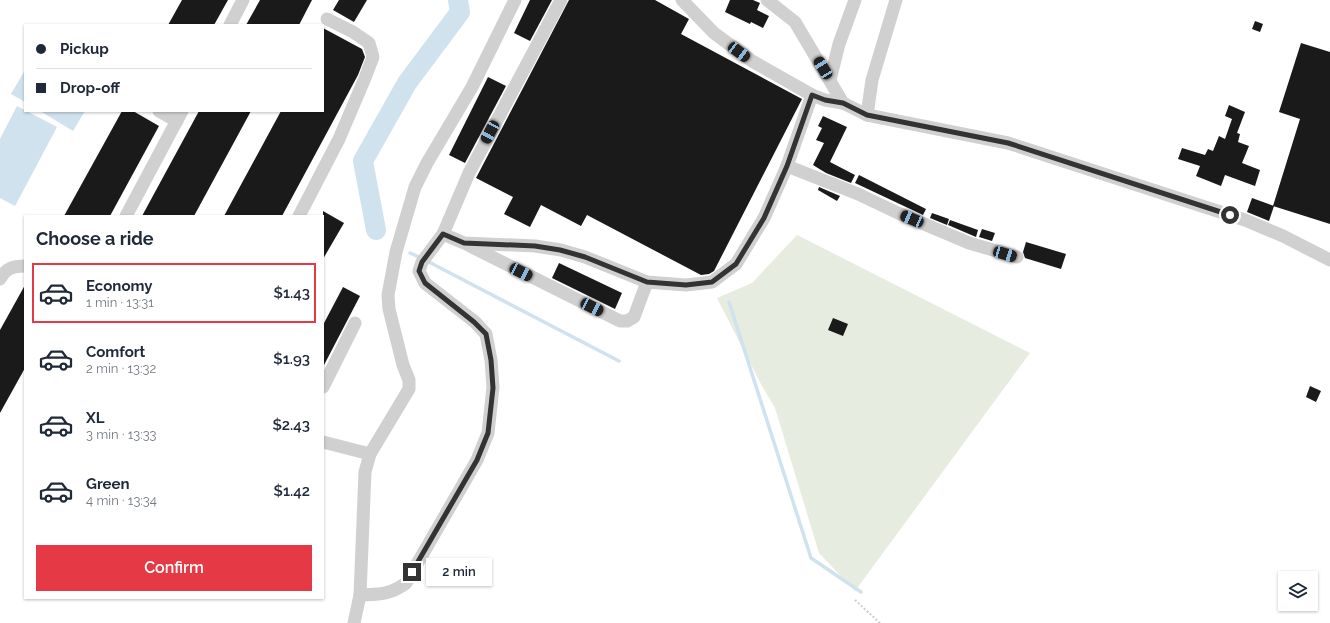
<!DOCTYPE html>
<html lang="en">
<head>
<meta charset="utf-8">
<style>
  body { margin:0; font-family:Raleway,sans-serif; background:#f6f6f7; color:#1f2937; height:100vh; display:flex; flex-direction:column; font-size:15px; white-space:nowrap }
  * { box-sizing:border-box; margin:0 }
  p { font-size:13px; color:#747a83 }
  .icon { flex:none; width:22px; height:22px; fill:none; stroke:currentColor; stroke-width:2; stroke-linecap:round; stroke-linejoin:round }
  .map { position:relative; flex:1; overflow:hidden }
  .sheet { position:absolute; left:24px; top:215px; width:300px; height:384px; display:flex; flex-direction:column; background:#fff; border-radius:0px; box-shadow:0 1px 3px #0004 }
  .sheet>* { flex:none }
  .top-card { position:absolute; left:24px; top:24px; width:300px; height:88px; border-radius:0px; box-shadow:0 1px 3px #0004; display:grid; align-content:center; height:88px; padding:0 12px; background:#fff }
  .controls { position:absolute; left:1278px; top:571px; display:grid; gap:8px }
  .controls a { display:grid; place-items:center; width:40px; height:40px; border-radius:0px; background:#fff; box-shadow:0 1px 3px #0004; font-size:20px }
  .end { position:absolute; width:18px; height:18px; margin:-9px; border:5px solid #333; background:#fff; box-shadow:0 0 0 2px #fff }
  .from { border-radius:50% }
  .bubble { position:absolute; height:28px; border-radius:0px; background:#fff; box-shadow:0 1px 3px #0004; font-size:13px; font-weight:600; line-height:28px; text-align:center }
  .car { position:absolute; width:12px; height:24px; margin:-12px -6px; border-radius:5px; box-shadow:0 0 3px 1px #0007; background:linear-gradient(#222 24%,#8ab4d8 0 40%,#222 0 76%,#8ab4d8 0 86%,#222 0) }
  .top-card b { display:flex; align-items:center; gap:14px; height:38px; font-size:15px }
  .top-card b+b { border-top:1px solid #e0e1e3 }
  .top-card i { width:10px; height:10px; background:#1f2937 }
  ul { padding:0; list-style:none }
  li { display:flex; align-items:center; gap:12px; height:60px; margin:0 8px 6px; padding:0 4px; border:2px solid transparent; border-radius:0px }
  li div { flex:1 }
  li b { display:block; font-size:15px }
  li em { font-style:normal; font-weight:600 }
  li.active { border-color:#e63946 }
  li>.icon { width:36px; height:36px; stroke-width:1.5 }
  h2 { padding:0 12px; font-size:18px; line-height:48px }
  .primary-button { display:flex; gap:8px; margin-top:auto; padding:8px 12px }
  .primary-button a { flex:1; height:46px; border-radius:0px; background:#e63946; color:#fff; font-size:16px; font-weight:600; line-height:46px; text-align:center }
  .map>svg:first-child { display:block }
</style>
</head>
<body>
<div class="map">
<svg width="1330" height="623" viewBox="0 0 1330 623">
  <rect width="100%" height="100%" fill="#fff"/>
  <polygon fill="#e6ecdf" points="797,235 1030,353 855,591 819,553 775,408 762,386 717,298 752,283"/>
  <g fill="#cfe2ee">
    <polygon points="25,70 25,102 11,94"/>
    <polygon points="17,106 57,127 15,206 0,198 0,139"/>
    <polygon points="40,111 85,111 73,131"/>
  </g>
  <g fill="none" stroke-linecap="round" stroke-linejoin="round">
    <g stroke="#cfe2ee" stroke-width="3.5">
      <polyline points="410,253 421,258"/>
      <polyline points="427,261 619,361"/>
      <polyline points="729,302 811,558 861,592"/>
    </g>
    <polyline stroke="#cfe2ee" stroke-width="20" points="376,230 363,161 407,83 460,12 458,0"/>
  </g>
  <g fill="#1a1a1a">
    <polygon points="182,0 228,0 214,25 168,25"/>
    <polygon points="260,0 312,0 299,25 246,25"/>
    <polygon points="339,0 367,0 354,22 333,10"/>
    <polygon points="530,0 552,0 530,41 514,33"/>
    <polygon points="569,0 655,0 689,19 681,34 802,99 714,271 709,274 701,275 587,215 581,226 541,205 530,227 504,214 513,197 476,178"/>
    <polygon points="730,0 753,0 760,3 757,10 769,16 763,28 751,22 750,24 725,12"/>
    <polygon points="1255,21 1263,24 1260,32 1252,29"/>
    <polygon points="323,28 362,49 365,57 358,75 282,216 224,216 281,111 323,111"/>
    <polygon points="1301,43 1330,52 1330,224 1273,206 1300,119 1279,112"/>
    <polygon points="488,77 506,86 465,163 449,155"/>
    <polygon points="1229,105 1245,112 1237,133 1240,134 1238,142 1249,146 1242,163 1260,170 1255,186 1225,175 1221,186 1196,176 1200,166 1178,159 1182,148 1205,155 1208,149 1213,151 1219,136 1225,139 1232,119 1225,116"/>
    <polygon points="122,111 133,111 159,126 110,216 64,216"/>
    <polygon points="199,111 251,111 194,216 142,216"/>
    <polygon points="823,116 847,127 830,162 855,175 851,183 826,173 813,165 824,143 816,140 822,128 818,126"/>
    <polygon points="859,175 926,209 923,215 855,183"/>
    <polygon points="819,187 840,196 837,201 818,190"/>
    <polygon points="1252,198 1274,206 1269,221 1247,212"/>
    <polygon points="323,211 344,223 323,259"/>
    <polygon points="932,213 949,219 947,225 930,218"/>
    <polygon points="950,220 978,230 976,237 948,225"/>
    <polygon points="982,229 995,233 992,241 979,237"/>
    <polygon points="1026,242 1066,254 1061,269 1025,258 1023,252"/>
    <polygon points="559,263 622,293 615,309 552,278"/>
    <polygon points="25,285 25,368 0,413 0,330"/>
    <polygon points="343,287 360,296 323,367 323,325"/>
    <polygon points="833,318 848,324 843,336 828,330"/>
    <polygon points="1310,386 1321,391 1316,402 1306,397"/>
  </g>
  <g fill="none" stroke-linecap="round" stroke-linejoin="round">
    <polyline stroke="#cdcdcd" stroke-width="2" stroke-dasharray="2 2" stroke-linecap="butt" points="855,600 880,623"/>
    <g stroke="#d0d0d0" stroke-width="13">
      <polyline points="682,0 714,33 752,61 812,95 825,100 843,103"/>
      <polyline points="767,0 795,22 843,103 867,115 1008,143 1245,220 1283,236 1330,260"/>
      <polyline points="230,25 243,0"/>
      <polyline points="830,80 839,44 855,0"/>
      <polyline points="159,111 177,121"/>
      <polyline points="867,115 872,80 896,0"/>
      <polyline points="787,166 858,194 898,213 969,243 1017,257"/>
      <polyline points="126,216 182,111"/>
      <polyline points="299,216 339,139 365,78 373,57 369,43 353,32 327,19"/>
      <polyline points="443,234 464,243 535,246 561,250 585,257 647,282 686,285 712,282 736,264 764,218 787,166 812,95"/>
      <polyline points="468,245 620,321 627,321 634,317 647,282"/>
      <path d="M0,279C6,268 13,266 25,266"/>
      <polyline points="323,387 355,323"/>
      <polyline points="323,442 370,454"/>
      <path d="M360,595C379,594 390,595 406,583L477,460L488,433L493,387L491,360L486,334L475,322L425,283L419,271L422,262L443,234L469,173L561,0"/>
      <polyline points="354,623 360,595 365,472 370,454 409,389 409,380 403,365 389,309 388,295 396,252 415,187 427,163 472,87 515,0"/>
    </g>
  </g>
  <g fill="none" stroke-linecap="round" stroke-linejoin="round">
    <polyline stroke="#333" stroke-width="5" points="412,572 477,460 488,433 493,388 491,360 486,334 474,322 425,283 419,271 422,262 443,234 464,243 535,246 560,250 585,257 647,282 686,285 712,282 736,264 764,218 787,166 812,95 825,100 843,103 867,115 1008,143 1230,215"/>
  </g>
</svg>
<div class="controls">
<a><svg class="icon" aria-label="layers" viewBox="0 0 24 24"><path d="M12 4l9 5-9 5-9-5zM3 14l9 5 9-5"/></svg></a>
</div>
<i class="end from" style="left:1230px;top:215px"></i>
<i class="end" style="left:412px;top:572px"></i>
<div class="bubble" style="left:426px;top:558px;width:66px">2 min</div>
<i class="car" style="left:739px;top:52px;rotate:127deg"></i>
<i class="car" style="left:823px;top:68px;rotate:329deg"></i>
<i class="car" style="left:490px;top:132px;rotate:208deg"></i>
<i class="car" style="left:912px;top:219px;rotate:293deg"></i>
<i class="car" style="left:1005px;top:254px;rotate:106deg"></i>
<i class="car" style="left:521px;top:272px;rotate:117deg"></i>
<i class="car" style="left:592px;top:307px;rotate:117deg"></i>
<div class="top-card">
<b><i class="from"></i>Pickup</b>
<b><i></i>Drop-off</b>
</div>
<section class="sheet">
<h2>Choose a ride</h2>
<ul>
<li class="active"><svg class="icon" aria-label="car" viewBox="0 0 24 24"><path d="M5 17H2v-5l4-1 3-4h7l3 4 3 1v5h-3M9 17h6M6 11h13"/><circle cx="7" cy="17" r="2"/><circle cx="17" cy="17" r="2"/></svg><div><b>Economy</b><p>1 min · 13:31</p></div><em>$1.43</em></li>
<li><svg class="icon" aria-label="car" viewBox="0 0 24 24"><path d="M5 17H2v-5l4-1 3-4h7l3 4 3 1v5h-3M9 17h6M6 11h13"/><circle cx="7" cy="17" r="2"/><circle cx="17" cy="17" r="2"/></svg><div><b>Comfort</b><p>2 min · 13:32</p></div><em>$1.93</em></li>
<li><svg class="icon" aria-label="car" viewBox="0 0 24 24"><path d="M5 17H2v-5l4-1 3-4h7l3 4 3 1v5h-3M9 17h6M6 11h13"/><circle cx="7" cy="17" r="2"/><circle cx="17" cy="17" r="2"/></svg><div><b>XL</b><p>3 min · 13:33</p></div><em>$2.43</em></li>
<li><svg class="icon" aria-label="car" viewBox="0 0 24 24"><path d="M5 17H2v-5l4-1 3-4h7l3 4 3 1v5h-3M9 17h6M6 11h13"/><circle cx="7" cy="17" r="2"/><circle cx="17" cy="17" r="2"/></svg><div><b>Green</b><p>4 min · 13:34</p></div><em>$1.42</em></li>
</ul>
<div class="primary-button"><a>Confirm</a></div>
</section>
</div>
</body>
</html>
